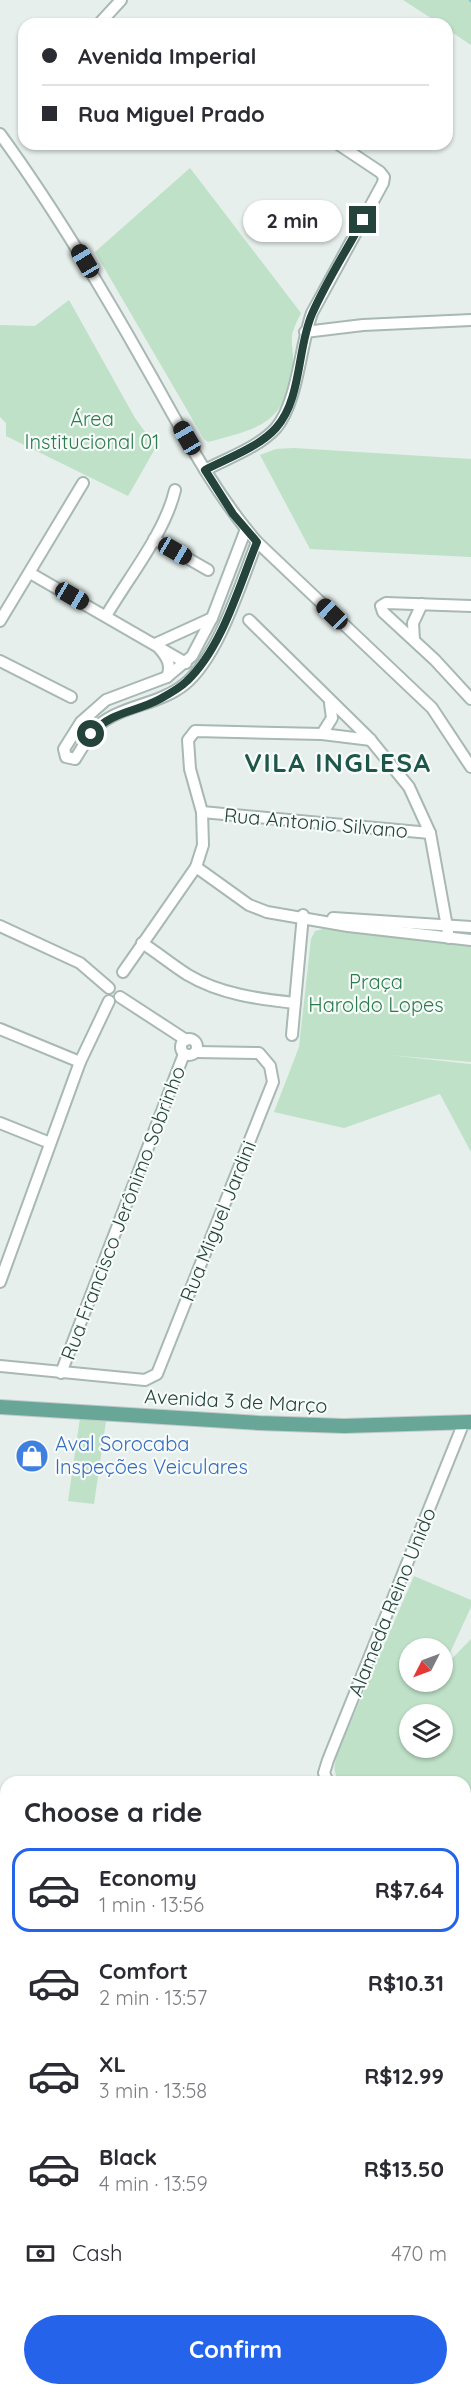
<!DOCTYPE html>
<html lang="en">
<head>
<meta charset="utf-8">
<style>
  body { margin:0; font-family:Quicksand,sans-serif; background:#f2f2f3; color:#2b2b33; height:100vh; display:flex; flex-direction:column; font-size:22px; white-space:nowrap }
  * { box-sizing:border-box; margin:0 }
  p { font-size:20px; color:#7c7c81 }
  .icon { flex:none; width:33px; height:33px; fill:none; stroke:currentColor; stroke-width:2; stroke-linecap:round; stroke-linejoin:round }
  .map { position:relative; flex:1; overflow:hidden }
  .drawer { position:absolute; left:0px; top:1776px; width:471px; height:620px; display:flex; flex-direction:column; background:#fff; border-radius:18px 18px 0 0; box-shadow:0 2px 4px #0004 }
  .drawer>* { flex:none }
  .banner { position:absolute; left:18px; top:18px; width:435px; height:132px; border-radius:18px; box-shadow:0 2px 4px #0004; display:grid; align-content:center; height:132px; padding:0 24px; background:#fff }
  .needle { width:39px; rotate:228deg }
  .buttons { position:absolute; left:399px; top:1638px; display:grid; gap:12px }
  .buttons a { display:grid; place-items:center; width:54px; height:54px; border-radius:50%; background:#fff; box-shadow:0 2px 4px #0004; font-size:30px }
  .end { position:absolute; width:27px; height:27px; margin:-14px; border:8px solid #23433b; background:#fff; box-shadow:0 0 0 3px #fff }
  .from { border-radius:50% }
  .bubble { position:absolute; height:42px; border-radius:21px; background:#fff; box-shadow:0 2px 4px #0004; font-size:20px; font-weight:800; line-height:42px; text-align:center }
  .car { position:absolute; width:18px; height:36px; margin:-18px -9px; border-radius:8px; box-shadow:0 0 4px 2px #0007; background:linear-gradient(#222 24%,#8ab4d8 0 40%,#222 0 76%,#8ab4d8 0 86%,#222 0) }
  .banner b { display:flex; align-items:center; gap:21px; height:57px; font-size:22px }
  .banner b+b { border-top:2px solid #e1e1e2 }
  .banner i { width:15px; height:15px; background:#2b2b33 }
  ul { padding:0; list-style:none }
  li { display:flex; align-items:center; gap:18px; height:84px; margin:0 12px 9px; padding:0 12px; border:3px solid transparent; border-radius:18px }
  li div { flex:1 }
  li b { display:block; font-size:22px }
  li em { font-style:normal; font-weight:800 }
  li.active { border-color:#2563eb }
  li>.icon { width:54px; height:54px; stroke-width:1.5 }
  h2 { padding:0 24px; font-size:27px; line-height:72px }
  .pay { display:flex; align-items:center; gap:15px; height:66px; padding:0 24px; font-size:22px }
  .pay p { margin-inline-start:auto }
  .action { display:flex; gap:12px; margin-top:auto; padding:12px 24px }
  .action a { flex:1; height:69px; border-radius:36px; background:#2563eb; color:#fff; font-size:24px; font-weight:800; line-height:69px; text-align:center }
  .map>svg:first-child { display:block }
</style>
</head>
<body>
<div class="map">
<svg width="471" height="2395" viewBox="0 0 471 2395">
  <rect width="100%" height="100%" fill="#e6efeb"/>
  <g fill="#bee1c8" fill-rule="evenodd">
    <polygon points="403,0 471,0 471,45 447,29 447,24 440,24"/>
    <path d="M190,168L301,313C298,319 295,325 293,331C290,341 294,353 293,364C286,424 260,428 208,442L204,439L95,252Z"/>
    <polygon points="69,300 135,418 156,447 128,496 6,436 6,423 0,417 0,325 35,326"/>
    <polygon points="294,448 471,459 471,557 310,549 260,455 276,449"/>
    <polygon points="323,929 471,944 471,1062 388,1055 471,1064 471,1152 440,1094 344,1128 274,1112 299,1047 311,939 315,931"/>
    <polygon points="80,1418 106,1421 94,1504 68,1501"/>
    <path d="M414,1576L471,1600V1607L443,1668L471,1639V1828L465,1826V1782H342C330,1773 335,1762 339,1749ZM410,1648H442V1682H410ZM410,1714H442V1748H410Z"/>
    <polygon points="0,2056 6,2061 6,2211 0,2208"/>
  </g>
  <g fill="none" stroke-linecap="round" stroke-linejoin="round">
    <g stroke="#8cc9d6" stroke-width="3">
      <polyline points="470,0 471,1"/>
      <polyline points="0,2144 6,2146"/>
    </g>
    <defs>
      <g id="minor">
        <polyline points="99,24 121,0"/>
        <path d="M0,134C54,208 100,285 145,365C180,426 211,489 257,542L432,708L471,767"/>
        <polyline points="305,332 363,325 471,320"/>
        <path d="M205,470C228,458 259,447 276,428C298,402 300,346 312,313L383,183L384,177L380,172L338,144"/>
        <path d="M246,529L212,618L192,656L167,677L106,700L81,722L64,749L66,757L75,759C83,747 89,734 99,725C123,705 159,705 185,684C219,656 241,582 257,542"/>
        <polyline points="154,539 208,570"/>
        <polyline points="30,573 186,663"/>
        <polyline points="471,606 386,603 381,606 383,612 435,660 471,699"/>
        <path d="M106,616C128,578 165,533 175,490"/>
        <polyline points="249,620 369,738 409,787 430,833 449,938"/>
        <polyline points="0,621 83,483"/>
        <polyline points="414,640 413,623 422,604"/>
        <polyline points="155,644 212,618"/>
        <path d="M159,648C167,657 172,665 167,677"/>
        <polyline points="0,661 71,697"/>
        <polyline points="322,734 332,718 330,703"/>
        <polyline points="202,812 430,833"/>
        <polyline points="196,867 249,905 267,912 348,926 471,940"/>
        <polyline points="333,918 471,927"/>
        <polyline points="0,926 80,963 109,988"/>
        <path d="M142,943C158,953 172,965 188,975C220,994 258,999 295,1003"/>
        <polyline points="123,972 196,867 203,845 202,812 190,769 188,740 195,731 322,734 371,740"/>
        <polyline points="120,997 186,1040"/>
        <polyline points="0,1029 80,1062"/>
        <polyline points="292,1035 303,915"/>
        <circle cx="189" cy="1047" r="8"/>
        <polyline points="0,1123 50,1143"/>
        <polyline points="0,1282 80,1062 109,1001"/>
        <polyline points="0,1366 145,1380 157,1374 273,1082 270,1066 259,1053 196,1052"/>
        <polyline points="61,1373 184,1054"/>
        <polyline points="328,1782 324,1773 328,1760 464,1422"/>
        <polyline points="465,1840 471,1843"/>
        <polyline points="0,1924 6,1910"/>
        <polyline points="0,2046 6,2051"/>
        <polyline points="465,2107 471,2110"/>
        <polyline points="465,2214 471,2201"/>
        <polyline points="0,2265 6,2268"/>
        <polyline points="0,2357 6,2344"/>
        <polyline points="465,2382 471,2385"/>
        <polyline points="266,2390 278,2395"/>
        <polyline points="92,2395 95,2390"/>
        <polyline points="208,2395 211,2390"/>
      </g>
      <polyline id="major" points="0,1407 259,1423 344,1426 471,1422"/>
    </defs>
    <use href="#minor" stroke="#a8b8b3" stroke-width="14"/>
    <use href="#major" stroke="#c1cac8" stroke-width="16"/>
    <use href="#minor" stroke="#fff" stroke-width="10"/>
    <use href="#major" stroke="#68a698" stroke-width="14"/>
  </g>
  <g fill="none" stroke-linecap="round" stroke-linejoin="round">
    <path stroke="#23433b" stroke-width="8" d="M91,734C114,710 134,713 160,699C169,694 180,688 187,681C222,648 239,586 257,542L233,514L205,470C228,458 259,447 276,428C302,399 297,348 312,314C326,282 346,251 363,220"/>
  </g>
  <defs>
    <symbol id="shop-disc" viewBox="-11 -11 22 22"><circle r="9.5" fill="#3f7fe0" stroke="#f7fbf9"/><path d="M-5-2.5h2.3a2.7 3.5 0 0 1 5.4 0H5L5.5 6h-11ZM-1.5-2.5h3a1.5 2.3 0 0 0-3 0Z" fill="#fff"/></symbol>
  </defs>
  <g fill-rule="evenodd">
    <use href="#shop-disc" x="13" y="1437" width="38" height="38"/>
  </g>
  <g text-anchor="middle" stroke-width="4.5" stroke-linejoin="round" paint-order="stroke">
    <g font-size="20" fill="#2b7c4c" stroke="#f7fbf9">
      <text x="92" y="426">Área<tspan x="92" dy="23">Institucional 01</tspan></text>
      <text x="376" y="989">Praça<tspan x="376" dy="23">Haroldo Lopes</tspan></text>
    </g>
    <g font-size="20" fill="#23433b" stroke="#f7fbf9">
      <text transform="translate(316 823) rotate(5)" y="7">Rua Antonio Silvano</text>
      <text transform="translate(123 1213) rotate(-69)" y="7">Rua Francisco Jerônimo Sobrinho</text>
      <text transform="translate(218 1221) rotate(-68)" y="7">Rua Miguel Jardini</text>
      <text transform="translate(236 1401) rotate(3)" y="7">Avenida 3 de Março</text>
      <text transform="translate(392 1602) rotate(-68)" y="7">Alameda Reino Unido</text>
    </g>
    <g font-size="20" fill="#366cbe" stroke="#f7fbf9" text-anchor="start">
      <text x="55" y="1451">Aval Sorocaba<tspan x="55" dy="23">Inspeções Veiculares</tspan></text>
    </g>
    <g font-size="26" font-weight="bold" letter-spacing="1.5" fill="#1e564a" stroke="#f7fbf9">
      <text x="338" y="772">VILA INGLESA</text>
    </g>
  </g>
</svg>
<div class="buttons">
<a><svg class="needle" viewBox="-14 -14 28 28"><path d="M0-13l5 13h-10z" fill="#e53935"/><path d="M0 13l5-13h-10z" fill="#7c7c81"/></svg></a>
<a><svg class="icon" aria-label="layers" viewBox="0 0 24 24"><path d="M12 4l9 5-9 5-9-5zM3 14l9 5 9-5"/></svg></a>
</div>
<i class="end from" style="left:91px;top:734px"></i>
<i class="end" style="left:363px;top:220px"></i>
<div class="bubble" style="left:243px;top:200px;width:99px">2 min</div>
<i class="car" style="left:85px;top:261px;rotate:329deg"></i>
<i class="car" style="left:187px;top:438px;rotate:330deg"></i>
<i class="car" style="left:175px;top:551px;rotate:120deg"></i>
<i class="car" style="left:72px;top:596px;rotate:120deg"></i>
<i class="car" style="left:332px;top:614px;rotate:314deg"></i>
<div class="banner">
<b><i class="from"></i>Avenida Imperial</b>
<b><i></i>Rua Miguel Prado</b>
</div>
<section class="drawer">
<h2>Choose a ride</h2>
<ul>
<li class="active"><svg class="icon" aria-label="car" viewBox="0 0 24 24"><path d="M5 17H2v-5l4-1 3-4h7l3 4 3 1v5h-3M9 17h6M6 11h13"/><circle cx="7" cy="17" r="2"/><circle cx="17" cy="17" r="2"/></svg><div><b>Economy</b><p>1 min · 13:56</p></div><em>R$7.64</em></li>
<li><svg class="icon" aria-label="car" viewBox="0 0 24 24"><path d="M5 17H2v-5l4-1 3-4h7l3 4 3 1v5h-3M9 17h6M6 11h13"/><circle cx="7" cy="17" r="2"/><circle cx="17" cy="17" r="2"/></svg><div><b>Comfort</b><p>2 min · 13:57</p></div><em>R$10.31</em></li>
<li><svg class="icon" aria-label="car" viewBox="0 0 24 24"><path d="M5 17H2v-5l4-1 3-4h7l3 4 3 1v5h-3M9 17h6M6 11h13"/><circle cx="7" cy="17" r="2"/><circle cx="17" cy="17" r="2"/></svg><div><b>XL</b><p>3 min · 13:58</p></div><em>R$12.99</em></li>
<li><svg class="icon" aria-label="car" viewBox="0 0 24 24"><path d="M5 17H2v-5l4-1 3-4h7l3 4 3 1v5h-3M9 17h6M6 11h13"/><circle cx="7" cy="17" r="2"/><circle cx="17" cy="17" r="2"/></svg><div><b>Black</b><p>4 min · 13:59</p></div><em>R$13.50</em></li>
</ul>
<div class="pay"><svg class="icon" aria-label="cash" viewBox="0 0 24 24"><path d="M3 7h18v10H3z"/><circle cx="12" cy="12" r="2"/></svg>Cash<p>470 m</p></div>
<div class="action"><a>Confirm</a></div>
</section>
</div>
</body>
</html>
